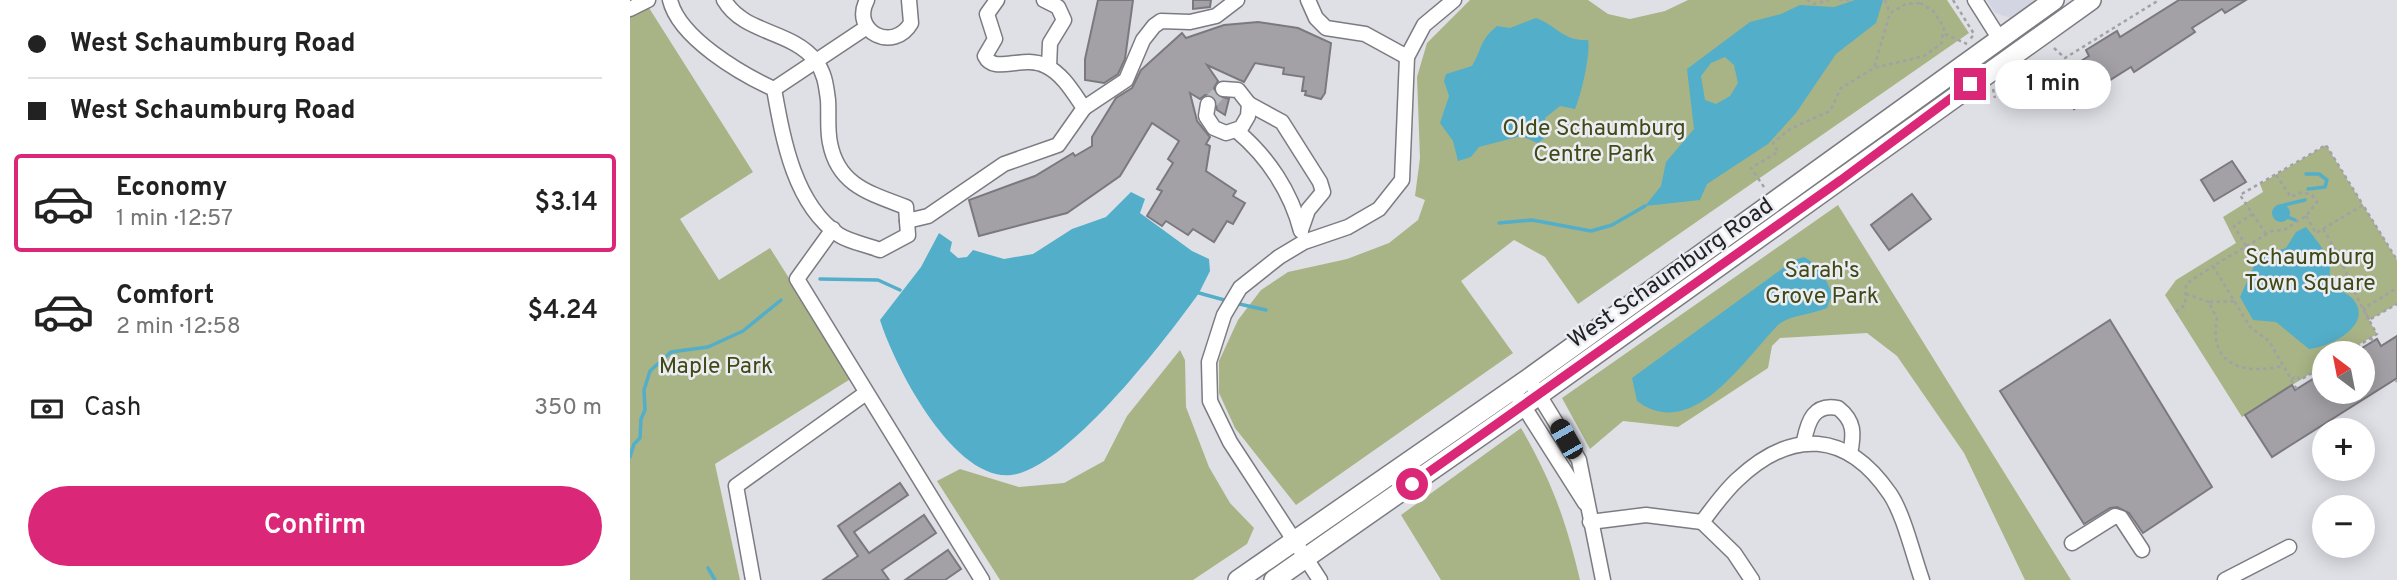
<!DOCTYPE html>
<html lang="en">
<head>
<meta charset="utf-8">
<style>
  body { margin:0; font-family:Overpass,sans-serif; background:#f2f2f2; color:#222; height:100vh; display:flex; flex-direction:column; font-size:26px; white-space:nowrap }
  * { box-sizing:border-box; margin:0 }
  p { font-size:23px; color:#767676 }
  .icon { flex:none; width:38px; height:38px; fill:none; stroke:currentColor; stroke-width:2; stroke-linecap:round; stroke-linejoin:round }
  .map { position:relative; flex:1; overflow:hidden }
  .details { display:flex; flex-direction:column; background:#fff; width:630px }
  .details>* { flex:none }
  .banner { display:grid; align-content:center; height:154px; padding:0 28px; background:#fff }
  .needle { width:46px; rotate:328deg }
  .controls { position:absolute; left:1682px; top:341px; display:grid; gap:14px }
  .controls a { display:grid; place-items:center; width:63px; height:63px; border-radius:50%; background:#fff; box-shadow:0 4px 18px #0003; font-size:35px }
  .end { position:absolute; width:32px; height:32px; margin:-16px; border:9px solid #db2777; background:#fff; box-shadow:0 0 0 4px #fff }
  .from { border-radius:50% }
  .bubble { position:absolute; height:49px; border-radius:24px; background:#fff; box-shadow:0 4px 18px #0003; font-size:23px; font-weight:600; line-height:49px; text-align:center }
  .car { position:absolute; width:21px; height:42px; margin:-21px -10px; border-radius:9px; box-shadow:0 0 5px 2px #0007; background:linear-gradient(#222 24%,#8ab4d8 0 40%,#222 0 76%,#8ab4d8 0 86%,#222 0) }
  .banner b { display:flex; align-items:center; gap:24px; height:66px; font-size:26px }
  .banner b+b { border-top:2px solid #e0e0e0 }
  .banner i { width:18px; height:18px; background:#222 }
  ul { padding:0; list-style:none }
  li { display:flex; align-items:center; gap:21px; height:98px; margin:0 14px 10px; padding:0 14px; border:4px solid transparent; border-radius:7px }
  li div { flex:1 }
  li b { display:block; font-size:26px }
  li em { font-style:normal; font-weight:600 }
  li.active { border-color:#db2777 }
  li>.icon { width:63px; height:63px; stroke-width:1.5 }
  .pay { display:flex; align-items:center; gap:18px; height:77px; padding:0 28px; font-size:26px }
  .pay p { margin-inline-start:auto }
  .cta { display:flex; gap:14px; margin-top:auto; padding:14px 28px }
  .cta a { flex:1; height:80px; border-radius:42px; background:#db2777; color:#fff; font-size:28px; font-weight:600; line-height:80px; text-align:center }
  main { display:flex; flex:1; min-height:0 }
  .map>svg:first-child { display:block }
</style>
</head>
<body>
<main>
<section class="details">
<div class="banner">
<b><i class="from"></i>West Schaumburg Road</b>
<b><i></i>West Schaumburg Road</b>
</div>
<ul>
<li class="active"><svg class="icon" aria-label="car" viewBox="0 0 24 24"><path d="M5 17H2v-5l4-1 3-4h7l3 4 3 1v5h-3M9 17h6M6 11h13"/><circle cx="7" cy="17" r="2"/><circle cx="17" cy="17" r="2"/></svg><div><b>Economy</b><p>1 min · 12:57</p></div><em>$3.14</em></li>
<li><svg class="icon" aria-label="car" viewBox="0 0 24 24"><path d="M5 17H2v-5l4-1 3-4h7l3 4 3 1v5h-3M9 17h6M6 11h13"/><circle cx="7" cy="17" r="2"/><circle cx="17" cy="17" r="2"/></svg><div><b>Comfort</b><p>2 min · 12:58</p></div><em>$4.24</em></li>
</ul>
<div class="pay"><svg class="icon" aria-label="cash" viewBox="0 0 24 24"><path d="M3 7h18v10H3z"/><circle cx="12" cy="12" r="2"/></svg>Cash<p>350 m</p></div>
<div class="cta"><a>Confirm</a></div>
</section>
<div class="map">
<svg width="1767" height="580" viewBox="0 0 1767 580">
  <rect width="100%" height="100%" fill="#dfe0e6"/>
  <polygon fill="#d3d5e2" points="1357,0 1406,0 1381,18 1365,13"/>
  <g fill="#a8b486">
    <polygon points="0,0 14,0 123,172 50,219 89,280 140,248 222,378 85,464 110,580 0,580"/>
    <polygon points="840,0 958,0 978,14 1000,19 1035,11 1058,0 1317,0 1339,33 948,304 915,257 884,240 831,281 883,353 666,505 605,428 589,393 589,361 608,320 631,290 658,272 717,259 759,243 788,220 795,200 785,196 790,158 787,77 797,43"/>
    <polygon points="1696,145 1767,260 1767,304 1739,320 1747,334 1714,353 1694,354 1694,365 1612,417 1535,295 1546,280 1606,243 1593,217 1633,192 1630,184"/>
    <polygon points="1208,205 1441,580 1395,580 1334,453 1267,356 1237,333 1150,338 1142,346 1138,368 1048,427 993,421 960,449 932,398"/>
    <polygon points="550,350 555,360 556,407 579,467 600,503 624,528 617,544 563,580 370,580 307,481 330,469 389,487 434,483 474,461 497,416"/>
    <path d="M891,428C922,481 936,521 950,580H811L771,515Z"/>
  </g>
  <g fill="#53aeca" fill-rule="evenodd">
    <path d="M1225,0H1253L1246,23L1206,54L1166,113L1138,144L1077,184L1070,200L1015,206L1031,186L1036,162L1064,129L1057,69L1120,22L1151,14L1170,5L1204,7ZM1095,57L1104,65L1108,83L1100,96L1086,104L1075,100L1071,76L1081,63Z"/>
    <path d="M906,18C928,26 932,41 958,40C961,53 951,96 945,109L930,106L915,118L917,136L908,143L891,136L849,147L841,157L828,161L823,141L810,123L819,96L814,81L816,74L842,66C853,48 848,42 867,26L880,28Z"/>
    <path d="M501,192L515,199L510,213L562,251L579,259L580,271L569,293C536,339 437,469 381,475C323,481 264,365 250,320L291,267L309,233L322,242L320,251L328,258L337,257L343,250L374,259L403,254L442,229L476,217Z"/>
    <circle cx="1651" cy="213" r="9"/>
    <path d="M1676,227C1683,236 1698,253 1700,264C1701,270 1698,274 1701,280C1705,291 1714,291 1721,297C1747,323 1701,347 1679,349L1646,322L1623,320L1610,297L1628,257L1656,248L1666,232Z"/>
    <path d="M1174,257C1188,264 1197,280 1202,294L1197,308C1181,315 1163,314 1149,324C1114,359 1063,443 1007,401L1002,378L1164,260Z"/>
  </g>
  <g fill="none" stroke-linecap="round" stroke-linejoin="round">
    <g stroke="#53aeca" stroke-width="3.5">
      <polyline points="1676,174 1689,174 1697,180 1695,187 1678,189"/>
      <polyline points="1654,205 1675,200"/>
      <polyline points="1655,216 1665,220"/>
      <polyline points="869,223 902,220 961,231 982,225 1015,206"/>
      <polyline points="190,279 248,280 270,290"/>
      <polyline points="569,293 598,301"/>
      <polyline points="605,303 636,310"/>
      <polyline points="0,457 4,444 10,438 11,419 15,410 14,390 20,371 41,352 78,347 113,331 151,300"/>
      <polyline points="78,568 85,580"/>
    </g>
  </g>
  <g fill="#a4a1a6" stroke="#7b797e" stroke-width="2">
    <polygon points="468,0 503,0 495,59 488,74 474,83 455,80 455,59"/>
    <polygon points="563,0 581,0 580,7 563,9"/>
    <polygon points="1549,0 1616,0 1595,13 1592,9 1562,28 1565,32 1504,72 1501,67 1474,84 1477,88 1444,109 1425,77 1459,56 1456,50 1487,31 1490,37"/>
    <polygon points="628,22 668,28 701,43 695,93 691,99 675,95 676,91 672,91 674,77 653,74 654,68 625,63 614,82 577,65 588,81 584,88 585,94 599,99 595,115 587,110 584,96 575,95 570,99 560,93 567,121 580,137 576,144 580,146 576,171 606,191 603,196 615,203 603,224 597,221 584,242 563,229 558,235 536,221 532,226 517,216 532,191 527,189 543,163 538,159 549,141 522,123 490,176 437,213 349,236 339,200 405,176 443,153 445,156 462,146 462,137 486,98 502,88 511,70 552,33 556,38 594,25"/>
    <polygon points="1602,161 1616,182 1584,201 1571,180"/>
    <polygon points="1282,194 1301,219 1259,250 1241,225"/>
    <polygon points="1480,320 1582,487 1513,533 1499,513 1487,507 1480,508 1454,524 1370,391"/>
    <polygon points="1767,336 1767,378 1642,457 1615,415 1662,385 1665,390 1694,372 1694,392 1732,392 1732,348 1747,339 1751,346"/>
    <polygon points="270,483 278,495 224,532 239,553 294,515 306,533 252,570 259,580 193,580 228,556 208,526"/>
    <polygon points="318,550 331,569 315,580 275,580"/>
  </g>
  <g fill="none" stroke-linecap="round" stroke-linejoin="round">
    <polyline stroke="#b9babf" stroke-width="14" stroke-dasharray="14 7" stroke-linecap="butt" points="578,104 593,89"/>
    <defs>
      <g id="minor">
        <path d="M40,0C49,38 111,74 144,89C153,139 164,204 209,235C220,242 237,245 250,250L278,235L276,207C239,193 208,185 200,143C197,129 199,114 198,100C196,85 195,73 185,60C161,30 114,34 94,0"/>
        <path d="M237,0C220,32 264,53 281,23L279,0"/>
        <polyline points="414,0 428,7 434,20 420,43 419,67"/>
        <polyline points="678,0 686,18 696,28 735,34 777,57"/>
        <polyline points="1345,0 1369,38"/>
        <polyline points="0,9 18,0"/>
        <polyline points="144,89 237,27"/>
        <polyline points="578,104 576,116 584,128 596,133 611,128 618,116 619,104 608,90 593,89"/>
        <polyline points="619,104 652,122 690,182 693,192 678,210 671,230"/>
        <polyline points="454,108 496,80 513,40 524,26 531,21 560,22 586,16 607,0"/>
        <path d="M607,131C638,157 661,192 671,231"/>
        <path d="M277,221L298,216L374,164L428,145L454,108C444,94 433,74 416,66C393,54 364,75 355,56L365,39L357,14L367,0"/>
        <polyline points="203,229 167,279 352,580"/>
        <polyline points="904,387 949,460 973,580"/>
        <polyline points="889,399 955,503"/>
        <path d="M1174,441C1178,421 1184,403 1208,408C1225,421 1224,434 1220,454"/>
        <path d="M960,522L1016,515L1072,522C1083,508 1094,492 1107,480C1162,428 1217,431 1260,494C1274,515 1283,555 1292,580"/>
        <polyline points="1072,522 1104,553 1122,580"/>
        <polyline points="1442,543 1485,516 1491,518 1512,550"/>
        <polyline points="123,580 106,486 236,393"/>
        <polyline points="690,580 600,442 580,401 579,362 594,315 610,288 649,257 674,242 718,227 749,209 772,180 777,57 794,25 824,0"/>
        <polyline points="1595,580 1659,547"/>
      </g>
      <g id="major">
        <polyline points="608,580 898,379 1424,0"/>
        <polyline points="644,580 909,395 1461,0"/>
      </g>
    </defs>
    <use href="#minor" stroke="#7b7b81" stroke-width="17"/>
    <use href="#major" stroke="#7b7b81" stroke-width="22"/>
    <g stroke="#a1a1a6" stroke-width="2.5" stroke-dasharray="3.5 3.5" stroke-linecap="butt">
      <polyline points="1177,0 1184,4 1199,0"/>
      <polyline points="1209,0 1219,0"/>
      <polyline points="1255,0 1260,13"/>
      <polyline points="1323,0 1344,34 1339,41"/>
      <polygon points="1290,3 1303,11 1314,27 1311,44 1294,56 1244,68 1260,13 1276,4"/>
      <polyline points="1315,34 1337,44"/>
      <polyline points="1424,48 1435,58 1529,0"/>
      <polyline points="1363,89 1365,98"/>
      <polyline points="1646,175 1661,197 1672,192 1682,195 1687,202 1676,216 1654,230 1642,231 1583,266 1620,327 1639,341 1661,379 1667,376 1670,380 1694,366"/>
      <polyline points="1134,187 1121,168 1148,152 1143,143 1160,129 1200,111 1211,88 1244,68"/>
      <polyline points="1676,216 1686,233 1733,205 1767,260"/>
      <path d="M1693,229C1712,258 1722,290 1739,320L1734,308L1767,288"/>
      <polyline points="1636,234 1610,195 1696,145 1733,205"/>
      <polyline points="1616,246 1604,226 1623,214"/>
      <polyline points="1556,294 1579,302"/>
      <path d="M1604,301L1579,302L1587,319C1578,365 1614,375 1652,366"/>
      <polyline points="1546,312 1555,305 1556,284 1583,266"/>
      <polyline points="1741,338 1767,382"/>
      <polyline points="1715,354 1747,334 1739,320 1767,304"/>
      <polyline points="1661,380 1693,430"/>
    </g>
    <use href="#minor" stroke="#fff" stroke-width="14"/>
    <use href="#major" stroke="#fff" stroke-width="19"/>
  </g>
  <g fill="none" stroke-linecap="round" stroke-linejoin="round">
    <polyline stroke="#db2777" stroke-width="9" points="782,484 1211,180 1340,84"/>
  </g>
  <g text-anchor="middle" stroke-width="5" stroke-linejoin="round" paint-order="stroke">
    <g font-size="23" fill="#3f4a16" stroke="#ecedf3">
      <text x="964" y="135">Olde Schaumburg<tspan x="964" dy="26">Centre Park</tspan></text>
      <text x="1680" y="264">Schaumburg<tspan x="1680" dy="26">Town Square</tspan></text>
      <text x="1192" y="277">Sarah's<tspan x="1192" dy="26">Grove Park</tspan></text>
      <text x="86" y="373">Maple Park</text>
    </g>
    <g font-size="23" fill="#222224" stroke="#ecedf3">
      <text transform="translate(1040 272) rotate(-35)" y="8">West Schaumburg Road</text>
    </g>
  </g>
</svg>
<div class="controls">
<a><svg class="needle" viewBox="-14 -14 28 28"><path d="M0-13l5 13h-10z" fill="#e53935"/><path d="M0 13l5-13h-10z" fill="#767676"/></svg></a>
<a>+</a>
<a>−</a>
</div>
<i class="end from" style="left:782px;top:484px"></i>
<i class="end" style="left:1340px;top:84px"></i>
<div class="bubble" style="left:1365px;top:60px;width:116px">1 min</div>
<i class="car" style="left:936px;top:439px;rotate:330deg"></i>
</div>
</main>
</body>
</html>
